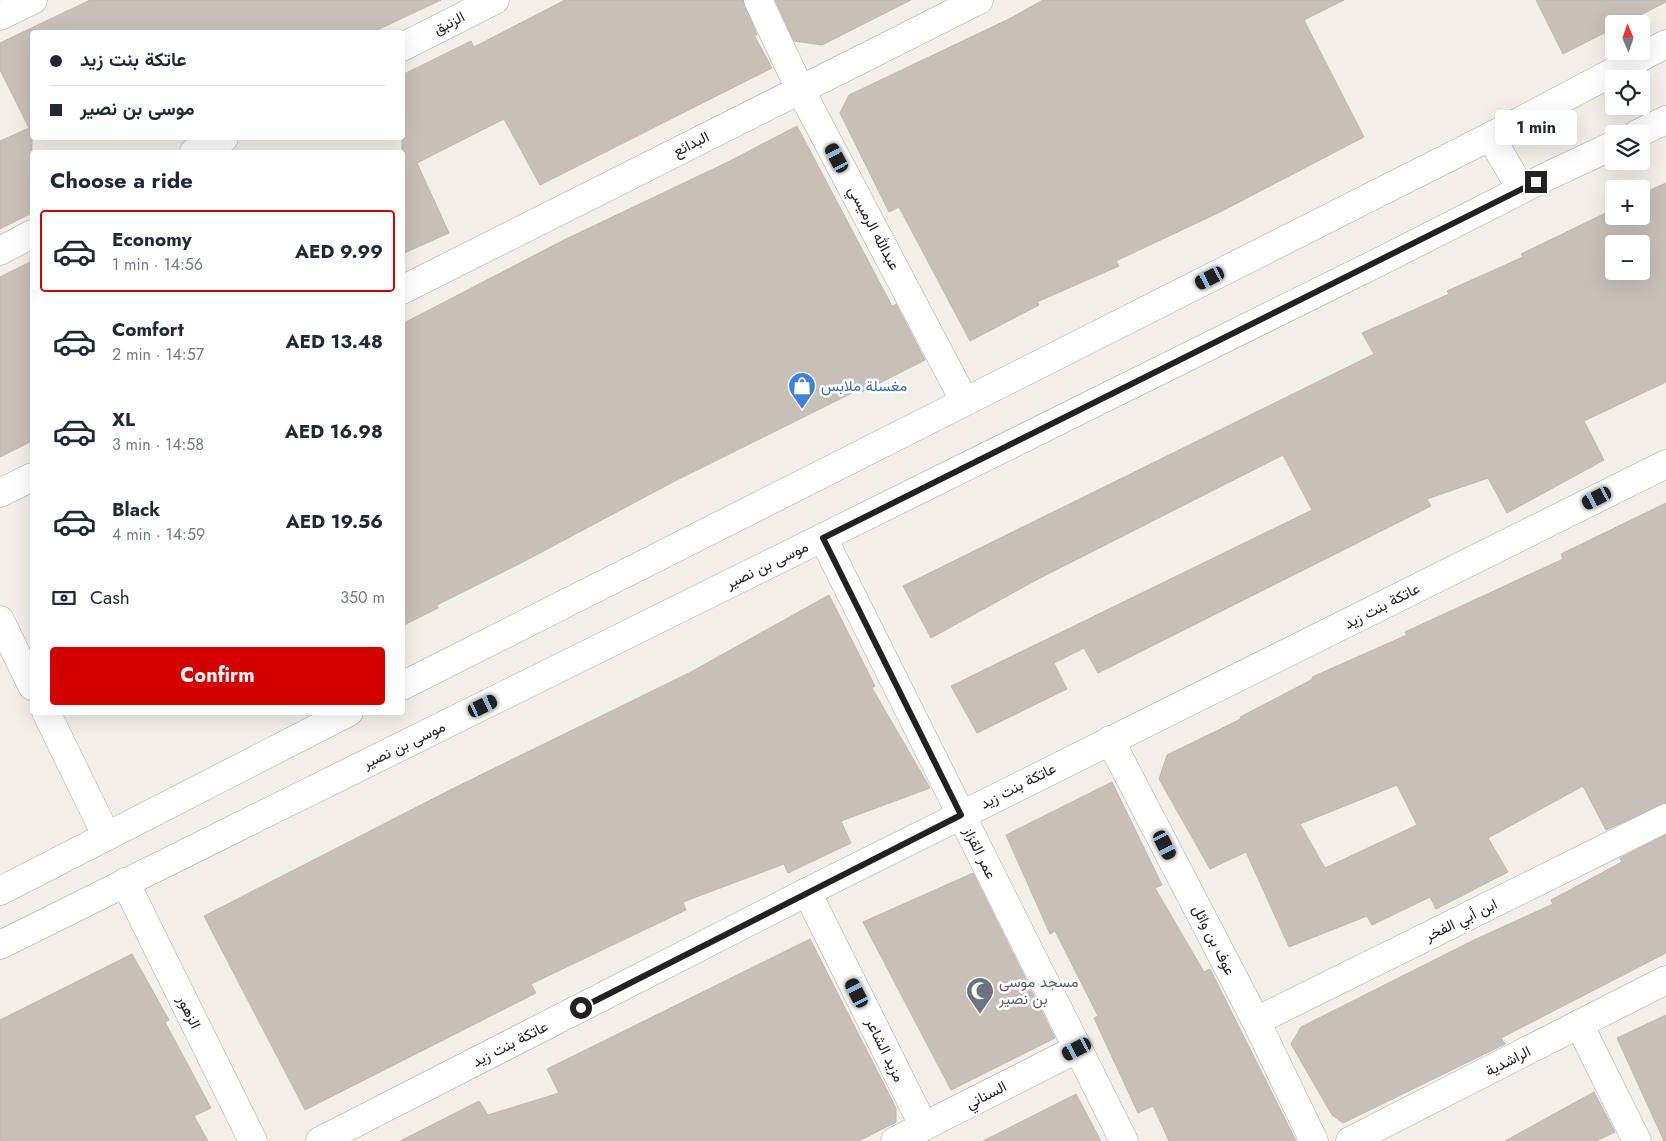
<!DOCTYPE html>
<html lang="en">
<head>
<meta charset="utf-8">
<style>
  body { margin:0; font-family:Jost,Vazirmatn,sans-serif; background:#f2f2f3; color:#1f2937; height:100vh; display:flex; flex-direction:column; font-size:19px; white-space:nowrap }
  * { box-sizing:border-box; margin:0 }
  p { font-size:16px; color:#747a83 }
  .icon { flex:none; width:28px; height:28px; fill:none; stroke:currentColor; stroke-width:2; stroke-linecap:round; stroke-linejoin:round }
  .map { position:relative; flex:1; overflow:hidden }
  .panel { position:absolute; left:30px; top:150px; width:375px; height:565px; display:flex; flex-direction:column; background:#fff; border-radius:5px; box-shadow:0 5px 20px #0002 }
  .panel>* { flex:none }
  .guide { position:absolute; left:30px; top:30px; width:375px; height:110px; border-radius:5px; box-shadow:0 5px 20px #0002; display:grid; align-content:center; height:110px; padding:0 20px; background:#fff }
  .needle { width:32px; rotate:358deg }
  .fabs { position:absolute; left:1605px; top:15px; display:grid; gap:10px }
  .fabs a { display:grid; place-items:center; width:45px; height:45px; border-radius:5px; background:#fff; box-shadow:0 5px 20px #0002; font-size:25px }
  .end { position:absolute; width:22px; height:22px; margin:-11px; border:6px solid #222; background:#fff; box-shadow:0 0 0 2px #fff }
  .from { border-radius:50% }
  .bubble { position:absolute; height:35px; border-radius:5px; background:#fff; box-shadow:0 5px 20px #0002; font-size:16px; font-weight:700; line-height:35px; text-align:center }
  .car { position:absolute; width:15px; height:30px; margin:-15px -8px; border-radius:6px; box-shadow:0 0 4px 1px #0007; background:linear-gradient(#222 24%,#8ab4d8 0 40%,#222 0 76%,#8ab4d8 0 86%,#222 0) }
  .guide b { display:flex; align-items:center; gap:18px; height:48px; font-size:19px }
  .guide b+b { border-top:1px solid #e0e1e3 }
  .guide i { width:12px; height:12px; background:#1f2937 }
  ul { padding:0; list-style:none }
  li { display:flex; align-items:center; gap:15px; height:82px; margin:0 10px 8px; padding:0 10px; border:2px solid transparent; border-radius:5px }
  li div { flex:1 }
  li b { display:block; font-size:19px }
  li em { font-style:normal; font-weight:700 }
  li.current { border-color:#d40000 }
  li>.icon { width:45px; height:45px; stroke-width:1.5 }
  h2 { padding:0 20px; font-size:22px; line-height:60px }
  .pay { display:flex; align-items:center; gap:12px; height:55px; padding:0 20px; font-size:19px }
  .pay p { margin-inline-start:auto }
  .cta { display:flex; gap:10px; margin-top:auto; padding:10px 20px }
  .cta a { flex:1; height:58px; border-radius:5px; background:#d40000; color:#fff; font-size:20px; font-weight:700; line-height:58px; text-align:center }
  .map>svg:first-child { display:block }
</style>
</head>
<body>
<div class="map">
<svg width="1666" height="1141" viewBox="0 0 1666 1141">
  <rect width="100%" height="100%" fill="#f2efe9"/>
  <g fill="#c7bfb8" stroke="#c4b6ab" fill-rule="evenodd">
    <polygon points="90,0 441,0 373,32 32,32 32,213 0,229 0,141 29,128 0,70 0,43"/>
    <polygon points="565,0 743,0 757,35 754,35 772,68 540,185 504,119 417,163 449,233 402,254 402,75 471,41 474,47"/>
    <polygon points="775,0 911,0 822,45 794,41"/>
    <polygon points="1043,0 1344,0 1304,20 1364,137 1220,212 1116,261 1119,266 1037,302 1039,305 970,341 899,207 889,212 840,113 849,95 1009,19"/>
    <polygon points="1536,0 1666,0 1666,2 1623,24 1614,24 1614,28 1563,54"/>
    <polygon points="797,126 892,306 896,304 925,360 862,392 860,389 673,482 523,562 437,605 438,608 402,626 402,324 564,240 730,161"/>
    <path d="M1666,183V382L1584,421L1604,460L1507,513L1488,478L1427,499L1431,506L1098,673L1084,648L1054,663L1067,689L977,733L951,686L1312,510L1283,455L1040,578L931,638L903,586L1374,354L1362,333L1449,294L1447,291L1523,257L1521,254L1614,209V216H1641V194ZM1614,244H1641V271H1614Z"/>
    <polygon points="32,261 32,441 0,457 0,277"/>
    <path d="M1666,503V803L1606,830L1583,786L1488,838L1508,872L1436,909L1430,897L1372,925L1367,916L1289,947L1246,852L1210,869L1159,779L1167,755L1241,719L1240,717L1313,679L1312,677L1407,635L1405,632L1563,559L1561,554ZM1397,785L1417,825L1325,868L1300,824Z"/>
    <polygon points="829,595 875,686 872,688 930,788 841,821 851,843 788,873 784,864 683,902 686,910 531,984 536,993 305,1110 204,916 454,788 689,673"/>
    <polygon points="1112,782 1162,885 1155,888 1204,972 1210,969 1296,1141 1169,1141 1153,1106 1138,1113 1094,1018 1098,1016 1055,931 1050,934 1006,835"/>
    <polygon points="1666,835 1666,953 1501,1038 1505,1044 1343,1123 1332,1115 1291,1044 1301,1027 1474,940 1553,904 1551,900 1622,862 1620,858"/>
    <polygon points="973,873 1055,1038 951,1090 863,922"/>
    <polygon points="810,939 896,1108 896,1122 859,1141 400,1141 479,1101 488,1115 559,1093 547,1069"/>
    <polygon points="132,954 169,1020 165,1022 211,1108 194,1116 208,1141 0,1141 0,1020"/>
    <polygon points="1666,1015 1666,1141 1664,1141 1617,1038"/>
    <polygon points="1594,1092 1615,1132 1596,1141 1505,1141"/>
    <polygon points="1076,1094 1101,1141 983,1141"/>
  </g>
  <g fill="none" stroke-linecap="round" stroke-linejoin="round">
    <defs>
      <g id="minor">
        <polyline points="758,0 800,89 965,402"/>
        <polyline points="0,16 33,0"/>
        <polyline points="402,47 495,0"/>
        <polyline points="1637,134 1666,120"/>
        <polyline points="1490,136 1521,189"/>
        <polyline points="194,152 224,138"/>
        <polyline points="0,251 32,234"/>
        <polyline points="402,290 979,0"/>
        <polyline points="0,493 32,477"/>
        <polyline points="823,538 1124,1141"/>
        <polyline points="0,620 32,686"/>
        <polyline points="402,686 1513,125 1666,44"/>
        <polyline points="46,712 106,835"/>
        <polyline points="1110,740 1256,1021 1314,1141"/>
        <polyline points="125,882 253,1141"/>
        <polyline points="0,891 349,712"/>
        <polyline points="807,892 924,1127"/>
        <polyline points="0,945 1383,260 1550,175 1614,145"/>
        <polyline points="1256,1021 1666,818"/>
        <polyline points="1579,1024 1637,1141"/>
        <polyline points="320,1141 807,892 1666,464"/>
        <polyline points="895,1141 1077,1049"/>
        <polyline points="1350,1141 1666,980"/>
      </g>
    </defs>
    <use href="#minor" stroke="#a9a9a9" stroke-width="29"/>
    <use href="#minor" stroke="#fff" stroke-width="28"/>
  </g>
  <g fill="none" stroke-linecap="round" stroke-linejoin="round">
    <polyline stroke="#222" stroke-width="6" points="581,1008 961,815 823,538 1536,182"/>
  </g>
  <defs>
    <symbol id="shop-pin" viewBox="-11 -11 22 30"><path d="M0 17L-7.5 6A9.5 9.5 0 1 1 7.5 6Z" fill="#3f7fe0" stroke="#fff"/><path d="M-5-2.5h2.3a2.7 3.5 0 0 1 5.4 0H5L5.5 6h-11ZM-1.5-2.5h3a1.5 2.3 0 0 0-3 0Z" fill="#fff"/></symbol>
    <symbol id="mosque-pin" viewBox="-11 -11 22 30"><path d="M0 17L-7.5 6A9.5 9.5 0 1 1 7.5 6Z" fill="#6b7280" stroke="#fff"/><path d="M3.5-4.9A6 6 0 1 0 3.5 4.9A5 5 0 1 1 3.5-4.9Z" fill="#fff"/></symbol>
  </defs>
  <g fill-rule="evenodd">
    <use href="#shop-pin" x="786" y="370" width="32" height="43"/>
    <use href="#mosque-pin" x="964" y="975" width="32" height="43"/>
  </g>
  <g text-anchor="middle" stroke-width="5" stroke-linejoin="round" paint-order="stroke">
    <g font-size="15" fill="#222" stroke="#fff">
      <text transform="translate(449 23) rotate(-27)" y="5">الزنبق</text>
      <text transform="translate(691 144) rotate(-27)" y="5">البدائع</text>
      <text transform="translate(874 228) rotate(62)" y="5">عبدالله الرميسي</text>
      <text transform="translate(767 565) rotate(-26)" y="5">موسى بن نصير</text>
      <text transform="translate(1382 606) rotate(-27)" y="5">عاتكة بنت زيد</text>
      <text transform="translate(404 745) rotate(-26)" y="5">موسى بن نصير</text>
      <text transform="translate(1018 786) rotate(-27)" y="5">عاتكة بنت زيد</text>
      <text transform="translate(980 853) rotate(64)" y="5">عمر القزاز</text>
      <text transform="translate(1461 920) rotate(-26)" y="5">ابن أبي الفخر</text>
      <text transform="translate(1214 940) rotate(63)" y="5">عوف بن وائل</text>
      <text transform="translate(189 1012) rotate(64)" y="5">الزهور</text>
      <text transform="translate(510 1044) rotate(-27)" y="5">عاتكة بنت زيد</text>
      <text transform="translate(885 1050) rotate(64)" y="5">مزيد الشاعر</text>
      <text transform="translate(1508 1061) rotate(-27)" y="5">الراشدية</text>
      <text transform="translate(986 1095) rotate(-27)" y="5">السناني</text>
    </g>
    <g font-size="15" fill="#366cbe" stroke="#fff" text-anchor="start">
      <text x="821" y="391">مغسلة ملابس</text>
    </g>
    <g font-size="15" fill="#5b616d" stroke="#fff" text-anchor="start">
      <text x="999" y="987">مسجد موسى<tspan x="999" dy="17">بن نصير</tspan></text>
    </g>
  </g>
</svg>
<div class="fabs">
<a><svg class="needle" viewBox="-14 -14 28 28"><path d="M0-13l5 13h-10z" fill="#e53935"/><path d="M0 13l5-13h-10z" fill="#747a83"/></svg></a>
<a><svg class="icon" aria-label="locate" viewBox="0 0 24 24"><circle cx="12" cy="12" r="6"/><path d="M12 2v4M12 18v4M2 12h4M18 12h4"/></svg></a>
<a><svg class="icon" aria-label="layers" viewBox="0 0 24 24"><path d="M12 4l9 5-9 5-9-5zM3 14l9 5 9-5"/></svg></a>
<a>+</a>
<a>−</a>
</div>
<i class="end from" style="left:581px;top:1008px"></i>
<i class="end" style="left:1536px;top:182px"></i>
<div class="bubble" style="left:1495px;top:110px;width:82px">1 min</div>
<i class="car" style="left:837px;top:158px;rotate:332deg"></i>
<i class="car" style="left:1210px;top:278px;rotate:243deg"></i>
<i class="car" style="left:1597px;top:498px;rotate:243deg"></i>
<i class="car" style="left:483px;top:706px;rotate:64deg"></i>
<i class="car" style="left:1165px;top:845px;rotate:153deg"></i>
<i class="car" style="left:857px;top:993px;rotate:333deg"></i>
<i class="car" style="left:1077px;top:1049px;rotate:243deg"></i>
<div class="guide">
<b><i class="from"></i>عاتكة بنت زيد</b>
<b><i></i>موسى بن نصير</b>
</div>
<section class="panel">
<h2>Choose a ride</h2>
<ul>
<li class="current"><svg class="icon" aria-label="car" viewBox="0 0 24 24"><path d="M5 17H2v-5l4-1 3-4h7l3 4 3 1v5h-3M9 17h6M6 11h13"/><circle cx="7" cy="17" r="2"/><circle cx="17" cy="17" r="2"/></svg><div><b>Economy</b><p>1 min · 14:56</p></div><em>AED 9.99</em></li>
<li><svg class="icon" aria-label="car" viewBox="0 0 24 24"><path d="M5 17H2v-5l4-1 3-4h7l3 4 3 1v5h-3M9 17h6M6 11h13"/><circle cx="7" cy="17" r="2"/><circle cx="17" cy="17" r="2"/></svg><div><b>Comfort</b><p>2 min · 14:57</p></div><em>AED 13.48</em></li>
<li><svg class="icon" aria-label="car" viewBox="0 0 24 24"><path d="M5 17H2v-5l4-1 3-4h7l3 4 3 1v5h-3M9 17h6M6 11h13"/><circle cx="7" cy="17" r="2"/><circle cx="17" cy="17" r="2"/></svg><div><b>XL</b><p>3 min · 14:58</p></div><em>AED 16.98</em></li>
<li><svg class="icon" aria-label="car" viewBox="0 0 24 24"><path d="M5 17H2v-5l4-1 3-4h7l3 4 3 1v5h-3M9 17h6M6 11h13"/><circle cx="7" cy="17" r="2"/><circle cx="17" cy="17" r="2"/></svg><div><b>Black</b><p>4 min · 14:59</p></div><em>AED 19.56</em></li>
</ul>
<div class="pay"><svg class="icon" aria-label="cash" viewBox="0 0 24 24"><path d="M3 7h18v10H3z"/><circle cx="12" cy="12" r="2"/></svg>Cash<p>350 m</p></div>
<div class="cta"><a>Confirm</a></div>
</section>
</div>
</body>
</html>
